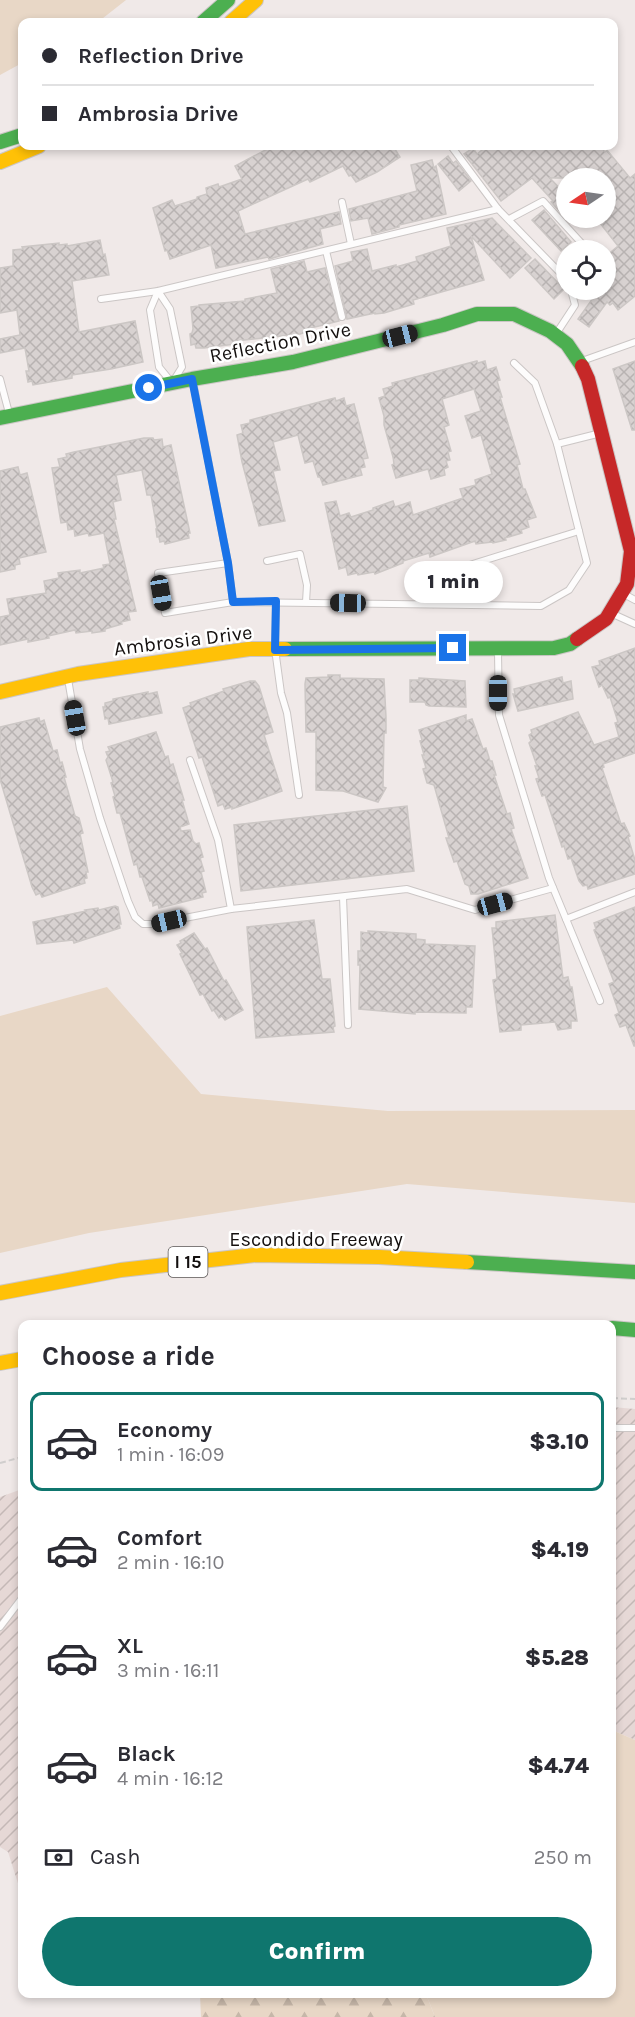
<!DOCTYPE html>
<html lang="en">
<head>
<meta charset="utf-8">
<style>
  body { margin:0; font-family:Karla,sans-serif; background:#f7f7f7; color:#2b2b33; height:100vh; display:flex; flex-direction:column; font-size:22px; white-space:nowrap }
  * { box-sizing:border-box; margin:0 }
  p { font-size:20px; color:#7c7c81 }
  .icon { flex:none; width:33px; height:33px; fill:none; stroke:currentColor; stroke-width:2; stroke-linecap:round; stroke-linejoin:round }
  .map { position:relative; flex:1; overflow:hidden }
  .drawer { position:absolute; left:18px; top:1320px; width:598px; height:678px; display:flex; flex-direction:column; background:#fff; border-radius:12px; box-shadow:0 3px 9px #0003 }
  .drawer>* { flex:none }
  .hud { position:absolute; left:18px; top:18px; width:600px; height:132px; border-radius:12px; box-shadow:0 3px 9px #0003; display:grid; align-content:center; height:132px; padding:0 24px; background:#fff }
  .needle { width:39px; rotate:257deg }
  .buttons { position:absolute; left:556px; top:168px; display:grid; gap:12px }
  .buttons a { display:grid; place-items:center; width:60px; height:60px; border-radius:50%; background:#fff; box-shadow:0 3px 9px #0003; font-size:30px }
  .end { position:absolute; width:27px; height:27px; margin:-14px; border:8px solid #1a73e8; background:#fff; box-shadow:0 0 0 3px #fff }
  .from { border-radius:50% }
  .bubble { position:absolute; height:42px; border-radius:21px; background:#fff; box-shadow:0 3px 9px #0003; font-size:20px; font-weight:800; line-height:42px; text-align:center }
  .car { position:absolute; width:18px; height:36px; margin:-18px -9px; border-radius:8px; box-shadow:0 0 4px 2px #0007; background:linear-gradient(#222 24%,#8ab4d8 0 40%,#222 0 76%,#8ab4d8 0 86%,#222 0) }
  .hud b { display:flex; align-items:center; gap:21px; height:57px; font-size:22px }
  .hud b+b { border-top:2px solid #e1e1e2 }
  .hud i { width:15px; height:15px; background:#2b2b33 }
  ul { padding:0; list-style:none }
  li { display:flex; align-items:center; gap:18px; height:99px; margin:0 12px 9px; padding:0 12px; border:3px solid transparent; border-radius:12px }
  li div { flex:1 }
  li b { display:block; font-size:22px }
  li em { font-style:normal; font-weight:800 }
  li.selected { border-color:#0f766e }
  li>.icon { width:54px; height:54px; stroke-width:1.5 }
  h2 { padding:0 24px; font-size:27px; line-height:72px }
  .pay { display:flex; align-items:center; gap:15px; height:66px; padding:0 24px; font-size:22px }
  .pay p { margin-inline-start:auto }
  .primary-button { display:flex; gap:12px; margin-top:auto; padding:12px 24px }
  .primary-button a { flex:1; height:69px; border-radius:36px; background:#0f766e; color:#fff; font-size:24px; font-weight:800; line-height:69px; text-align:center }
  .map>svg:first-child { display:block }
</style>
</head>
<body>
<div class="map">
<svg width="635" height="2017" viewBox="0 0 635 2017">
  <defs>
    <pattern id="industrial-furrows" width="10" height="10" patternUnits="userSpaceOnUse" patternTransform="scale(1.5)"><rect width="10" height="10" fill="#e6d8d6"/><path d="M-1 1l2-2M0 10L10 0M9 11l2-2" fill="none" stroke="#c4b8b6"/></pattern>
    <pattern id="forest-firs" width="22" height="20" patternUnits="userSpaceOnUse" patternTransform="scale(1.5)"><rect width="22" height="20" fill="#e8d7c6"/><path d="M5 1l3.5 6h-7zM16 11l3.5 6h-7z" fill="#c6b7a9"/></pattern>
    <pattern id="building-cross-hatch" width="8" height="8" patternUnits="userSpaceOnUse" patternTransform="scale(1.5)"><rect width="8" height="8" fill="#d8d2d1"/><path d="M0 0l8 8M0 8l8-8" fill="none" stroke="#b8b3b2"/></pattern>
  </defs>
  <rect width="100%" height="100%" fill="#f0e9e8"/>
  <g fill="url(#industrial-furrows)">
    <polygon points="612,1407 635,1409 635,1740 612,1730"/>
    <polygon points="22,1489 22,1896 8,1852 0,1847 0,1497"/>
  </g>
  <g fill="#e8d7c6">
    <polygon points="0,0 126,0 98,22 22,22 22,63 0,75"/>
    <polygon points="107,987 201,1094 388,1111 635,1110 635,1203 407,1184 89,1233 0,1253 0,1016"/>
    <polygon points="612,1730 635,1740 635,2017 435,2017 426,1994 612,1994"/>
  </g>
  <polygon fill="url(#forest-firs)" points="200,1994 426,1994 435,2017 201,2017"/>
  <g fill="url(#building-cross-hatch)" stroke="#ccc7c5" stroke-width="1.5">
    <polygon points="273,146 393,146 400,157 377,172 356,182 351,175 349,176 343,166 310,182 308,179 238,211 245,234 339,212 341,224 320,229 323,244 269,259 268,257 216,268 211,245 170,259 167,250 165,251 153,208 172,200 175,206 197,199 197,197 207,194 206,188 218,184 219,187 242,179 235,166"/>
    <polygon points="487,146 600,146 605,152 607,150 630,178 635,174 635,296 618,310 613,303 610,305 607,302 589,327 578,319 593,298 600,293 597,290 606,290 606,256 618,246 596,218 606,218 606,178 550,178 567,196 567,218 576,218 570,223 551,202 553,201 532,178 501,201 464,154 473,148 477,154"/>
    <polygon points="448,156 453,163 456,161 471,181 459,191 438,164"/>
    <polygon points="432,160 434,168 436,166 446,214 399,225 399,227 372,234 368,218 351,221 349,209 417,191 411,165"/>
    <polygon points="544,210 571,242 561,251 532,220"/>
    <polygon points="492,218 531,258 510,278 471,236 484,280 413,300 414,304 384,313 375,314 375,313 347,319 335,266 353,261 351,252 367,249 372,271 396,265 396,267 417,261 416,257 451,246 447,228"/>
    <polygon points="100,240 103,255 105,254 109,275 72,281 79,332 135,321 143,362 111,369 72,375 72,378 33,385 32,381 28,382 26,371 29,371 25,348 0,353 0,339 20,335 17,310 0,313 0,268 13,266 13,250 23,249 22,247 59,243 59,245 67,244 67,246"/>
    <polygon points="535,259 564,289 554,299 525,268"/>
    <polygon points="304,261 307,272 325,268 339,321 307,329 307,332 300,334 235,341 235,344 204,348 196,348 195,344 191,345 190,334 192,333 193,329 191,307 199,306 199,305 245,301 245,299 277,293 271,269"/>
    <polygon points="477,361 478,363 485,361 487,370 496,367 500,380 497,381 502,397 500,397 520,464 517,465 523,489 525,489 536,517 527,520 529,527 521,530 522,533 505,538 506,540 493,543 492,542 476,544 475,541 430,557 429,553 403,561 403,563 375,574 374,572 358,575 357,573 348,575 346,567 339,569 325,503 336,501 340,516 349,513 351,517 373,510 373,508 393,501 395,507 410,502 413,515 463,498 460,489 476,485 475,480 492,474 481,435 472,438 465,416 481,411 474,389 442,399 449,425 444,427 451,451 448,452 450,460 446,461 448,467 444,469 445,475 431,479 428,469 396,478 392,465 394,464 393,457 384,425 384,416 379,398 385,396 383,389 393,386 392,383"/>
    <polygon points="635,361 635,430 632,430 613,369"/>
    <polygon points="335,398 336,401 344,398 346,406 354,404 368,458 363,459 365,467 360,468 362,475 323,485 320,477 318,477 313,461 305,463 298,435 273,442 280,470 273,471 285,521 259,526 242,462 237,435 243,433 241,425 250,423 250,420"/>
    <polygon points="144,438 153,438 154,440 162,439 163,447 171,445 190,533 188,533 189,538 165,544 164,541 160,542 159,537 157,537 156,529 157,529 151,495 147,495 142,470 116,475 121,500 113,502 116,519 114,519 136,611 128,612 130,620 121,622 122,624 105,629 105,631 92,633 92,631 76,633 75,630 48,636 49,638 28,642 28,639 0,645 0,617 10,615 7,599 46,593 44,581 59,578 58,573 80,570 80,573 104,568 103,565 110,564 104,533 89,536 88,533 75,536 74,529 68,530 67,522 61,523 52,468 60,467 58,459 67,457 66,454 74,452"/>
    <polygon points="18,467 20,475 27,473 46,552 19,558 20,564 15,565 15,569 0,572 0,471"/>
    <polygon points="635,648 635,753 603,764 604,767 602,768 621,824 624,823 630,836 628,837 635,860 635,874 588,889 587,885 583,886 579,881 571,858 568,859 564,846 562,847 545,795 542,796 536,779 539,778 535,766 537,766 529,743 531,741 529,735 532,733 531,730 578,712 594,745 619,737 615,723 618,722 610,697 608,698 602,685 599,687 592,667 600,665 599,661"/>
    <polygon points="328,675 340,675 340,678 384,679 386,717 386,733 384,733 383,787 386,788 378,802 343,791 316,790 316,732 306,732 305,684 306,678 328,677"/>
    <polygon points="562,677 563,683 571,681 573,699 518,711 513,694 515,694 514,689"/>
    <polygon points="419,678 465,681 466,707 429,706 426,705 425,702 410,702 410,680 419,680"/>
    <polygon points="250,681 255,681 259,686 273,732 264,735 282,791 232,809 232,807 225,809 223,804 218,806 202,757 199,758 183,708 191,705 190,703 224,691 223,689"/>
    <polygon points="148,692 148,694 157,692 162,713 109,724 108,718 105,719 103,707 105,707 105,703 113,701 113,699"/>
    <polygon points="466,715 466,721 472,719 483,749 486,748 490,761 492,761 496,775 494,775 507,814 510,813 514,828 511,829 528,878 478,894 471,894 469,886 465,884 457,861 454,862 446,838 449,838 434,785 427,783 423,769 426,768 422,755 424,755 420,741 422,740 419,730"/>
    <polygon points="39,718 40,722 44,720 53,751 57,750 60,763 62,762 66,777 64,777 75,816 79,818 83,833 80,834 88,872 86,872 87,878 84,879 85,883 42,897 40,893 36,895 32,887 0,779 0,727"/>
    <polygon points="156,732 165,757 168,756 170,765 173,764 184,800 182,800 189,824 180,827 181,831 190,830 193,841 196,844 199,843 203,857 200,858 204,871 201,872 206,892 202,893 203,897 159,908 158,904 153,906 152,900 150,901 142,877 140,877 137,864 134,865 120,813 117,813 113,797 115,796 111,783 113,782 106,760 108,757 106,752 110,751 108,747"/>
    <polygon points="407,806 414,871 241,891 234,825"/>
    <polygon points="115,906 118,907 121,924 119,924 120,928 74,943 73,940 37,944 33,922 86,911 85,910 98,908 99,910"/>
    <polygon points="635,907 635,1046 634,1046 626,1025 620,1027 615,1015 619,1013 609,984 614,982 594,930 596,929 594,923"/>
    <polygon points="555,915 563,978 568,977 570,987 572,987 577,1021 571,1021 571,1028 558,1030 555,1022 521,1025 521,1030 500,1032 493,980 497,979 492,928 496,928 496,922"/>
    <polygon points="314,920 322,979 330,979 335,1026 333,1027 334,1032 256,1038 247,927"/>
    <polygon points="368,931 416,934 416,939 425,940 425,944 475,946 472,1007 466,1007 466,1013 415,1012 415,1014 359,1009 360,965 358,965 358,951 361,951 361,932 368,933"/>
    <polygon points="194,933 205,949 207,948 224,981 226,980 243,1010 225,1020 222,1016 219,1018 214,1010 212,1011 203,994 200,995 180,954 182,953 177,945 181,943 180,941"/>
  </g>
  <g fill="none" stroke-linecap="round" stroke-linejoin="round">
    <defs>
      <g id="lane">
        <polyline points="451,146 498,209 567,280"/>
        <polyline points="342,202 351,244"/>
        <polyline points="509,219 543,201 585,247 584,250"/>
        <polyline points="326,251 342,317"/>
        <polygon points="158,291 170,309 182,367 172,383 159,367 150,310"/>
        <polyline points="101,299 158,291 498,209"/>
        <polyline points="556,334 575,305 571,290"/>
        <polyline points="582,361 635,342"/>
        <polyline points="0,379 9,413"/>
        <polyline points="193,382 228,563 233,602"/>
        <polyline points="557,444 601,433"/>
        <polyline points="267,561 300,554 307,585 306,602"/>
        <polyline points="228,563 158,573 165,613 233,602 541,606 569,590 587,563 557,444 535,383 514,363"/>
        <polyline points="622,593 635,600"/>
        <polyline points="276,601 275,649 281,693 287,713 299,795"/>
        <polyline points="433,604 447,572 579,531"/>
        <polyline points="613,614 635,624"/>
        <polyline points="498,652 499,715 549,878 600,1001"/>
        <polyline points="68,679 80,749 100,818 128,901 135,917 143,924 154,924 231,909 407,889 475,910 553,888"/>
        <polyline points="190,760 218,840 231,909"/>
        <polyline points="343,897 348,1025"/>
        <polyline points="566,919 635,892"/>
        <polyline points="612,1428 635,1428"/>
        <polyline points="0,1627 22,1598"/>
      </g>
      <g id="fast">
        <polyline points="203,22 228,0"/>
        <polyline points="0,142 22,135"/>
        <polyline points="0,418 192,379 293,362 443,325 477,314 514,314 550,331 567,344 582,366"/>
        <polyline points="285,649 554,648 570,644 577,639"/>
        <polyline points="467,1262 635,1272"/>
        <polyline points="612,1328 635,1330"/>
      </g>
      <g id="slow">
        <polyline points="231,22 256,0"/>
        <polyline points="0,162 39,146"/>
        <polyline points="0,692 78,674 249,649 285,649"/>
        <polyline points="0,1293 121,1270 255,1255 379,1257 467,1262"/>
        <polyline points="0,1363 22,1359"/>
      </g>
      <polyline id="jam" points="577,639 606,619 627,584 631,551 588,379 582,366"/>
    </defs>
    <use href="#lane" stroke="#cbc6c5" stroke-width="8"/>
    <use href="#fast" stroke="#cbc6c5" stroke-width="16"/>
    <use href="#slow" stroke="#cbc6c5" stroke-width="16"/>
    <use href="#jam" stroke="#cbc6c5" stroke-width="16"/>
    <g stroke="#d0cecd" stroke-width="2" stroke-dasharray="6 3" stroke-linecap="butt">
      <polyline points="612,1398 635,1399"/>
      <polyline points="0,1463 22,1457"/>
    </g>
    <use href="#lane" stroke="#fdfcfc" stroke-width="6"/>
    <use href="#fast" stroke="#4caf50" stroke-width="14"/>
    <use href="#slow" stroke="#ffc107" stroke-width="14"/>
    <use href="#jam" stroke="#c62828" stroke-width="14"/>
  </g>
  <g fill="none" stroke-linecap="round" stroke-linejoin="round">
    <polyline stroke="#1a73e8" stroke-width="8" points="149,388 192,379 228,563 233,602 276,601 275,650 453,648"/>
  </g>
  <g text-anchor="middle" stroke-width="5" stroke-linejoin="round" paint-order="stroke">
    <rect fill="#fff" stroke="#5a5756" stroke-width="1.5" x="168.5" y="1247" width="39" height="30" rx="4.5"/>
    <g font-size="18" font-weight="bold" fill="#130f0e">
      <text x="188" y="1268">I 15</text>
    </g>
    <g font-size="20" fill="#130f0e" stroke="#fff">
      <text transform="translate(280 342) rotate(-11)" y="7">Reflection Drive</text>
      <text transform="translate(183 640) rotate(-7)" y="7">Ambrosia Drive</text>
      <text x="316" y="1246">Escondido Freeway</text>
    </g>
  </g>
</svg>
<div class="buttons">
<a><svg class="needle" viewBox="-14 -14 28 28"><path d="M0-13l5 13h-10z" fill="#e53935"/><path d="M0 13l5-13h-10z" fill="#7c7c81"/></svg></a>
<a><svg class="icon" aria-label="locate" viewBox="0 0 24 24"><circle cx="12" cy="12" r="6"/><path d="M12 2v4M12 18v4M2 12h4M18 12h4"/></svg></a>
</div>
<i class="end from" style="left:149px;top:388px"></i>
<i class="end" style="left:453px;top:648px"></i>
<div class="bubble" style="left:404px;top:561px;width:99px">1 min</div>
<i class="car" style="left:400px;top:336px;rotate:76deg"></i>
<i class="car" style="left:161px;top:593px;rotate:170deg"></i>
<i class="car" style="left:348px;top:603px;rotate:271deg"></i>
<i class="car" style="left:498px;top:693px;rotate:180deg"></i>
<i class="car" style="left:75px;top:718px;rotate:350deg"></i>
<i class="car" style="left:495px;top:904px;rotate:75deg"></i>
<i class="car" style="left:169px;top:921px;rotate:257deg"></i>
<div class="hud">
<b><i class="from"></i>Reflection Drive</b>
<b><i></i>Ambrosia Drive</b>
</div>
<section class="drawer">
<h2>Choose a ride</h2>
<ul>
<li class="selected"><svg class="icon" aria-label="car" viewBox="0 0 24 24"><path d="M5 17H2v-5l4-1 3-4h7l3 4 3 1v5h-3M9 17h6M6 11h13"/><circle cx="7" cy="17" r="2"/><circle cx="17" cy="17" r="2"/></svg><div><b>Economy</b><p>1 min · 16:09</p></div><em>$3.10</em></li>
<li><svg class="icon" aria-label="car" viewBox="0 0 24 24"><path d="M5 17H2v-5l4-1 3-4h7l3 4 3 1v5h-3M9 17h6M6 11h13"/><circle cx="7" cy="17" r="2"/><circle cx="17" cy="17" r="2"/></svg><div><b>Comfort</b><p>2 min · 16:10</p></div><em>$4.19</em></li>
<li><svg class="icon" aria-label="car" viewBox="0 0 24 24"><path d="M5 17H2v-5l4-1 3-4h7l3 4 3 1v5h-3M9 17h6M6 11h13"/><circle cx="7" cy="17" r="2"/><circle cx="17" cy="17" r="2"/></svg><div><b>XL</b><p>3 min · 16:11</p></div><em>$5.28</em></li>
<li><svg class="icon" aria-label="car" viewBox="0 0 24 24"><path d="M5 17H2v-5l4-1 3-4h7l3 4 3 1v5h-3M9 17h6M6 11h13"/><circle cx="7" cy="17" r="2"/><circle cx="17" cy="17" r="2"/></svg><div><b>Black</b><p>4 min · 16:12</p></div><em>$4.74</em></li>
</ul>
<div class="pay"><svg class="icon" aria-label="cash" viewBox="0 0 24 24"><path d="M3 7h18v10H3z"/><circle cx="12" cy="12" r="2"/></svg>Cash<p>250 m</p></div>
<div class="primary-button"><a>Confirm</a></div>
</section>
</div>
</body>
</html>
